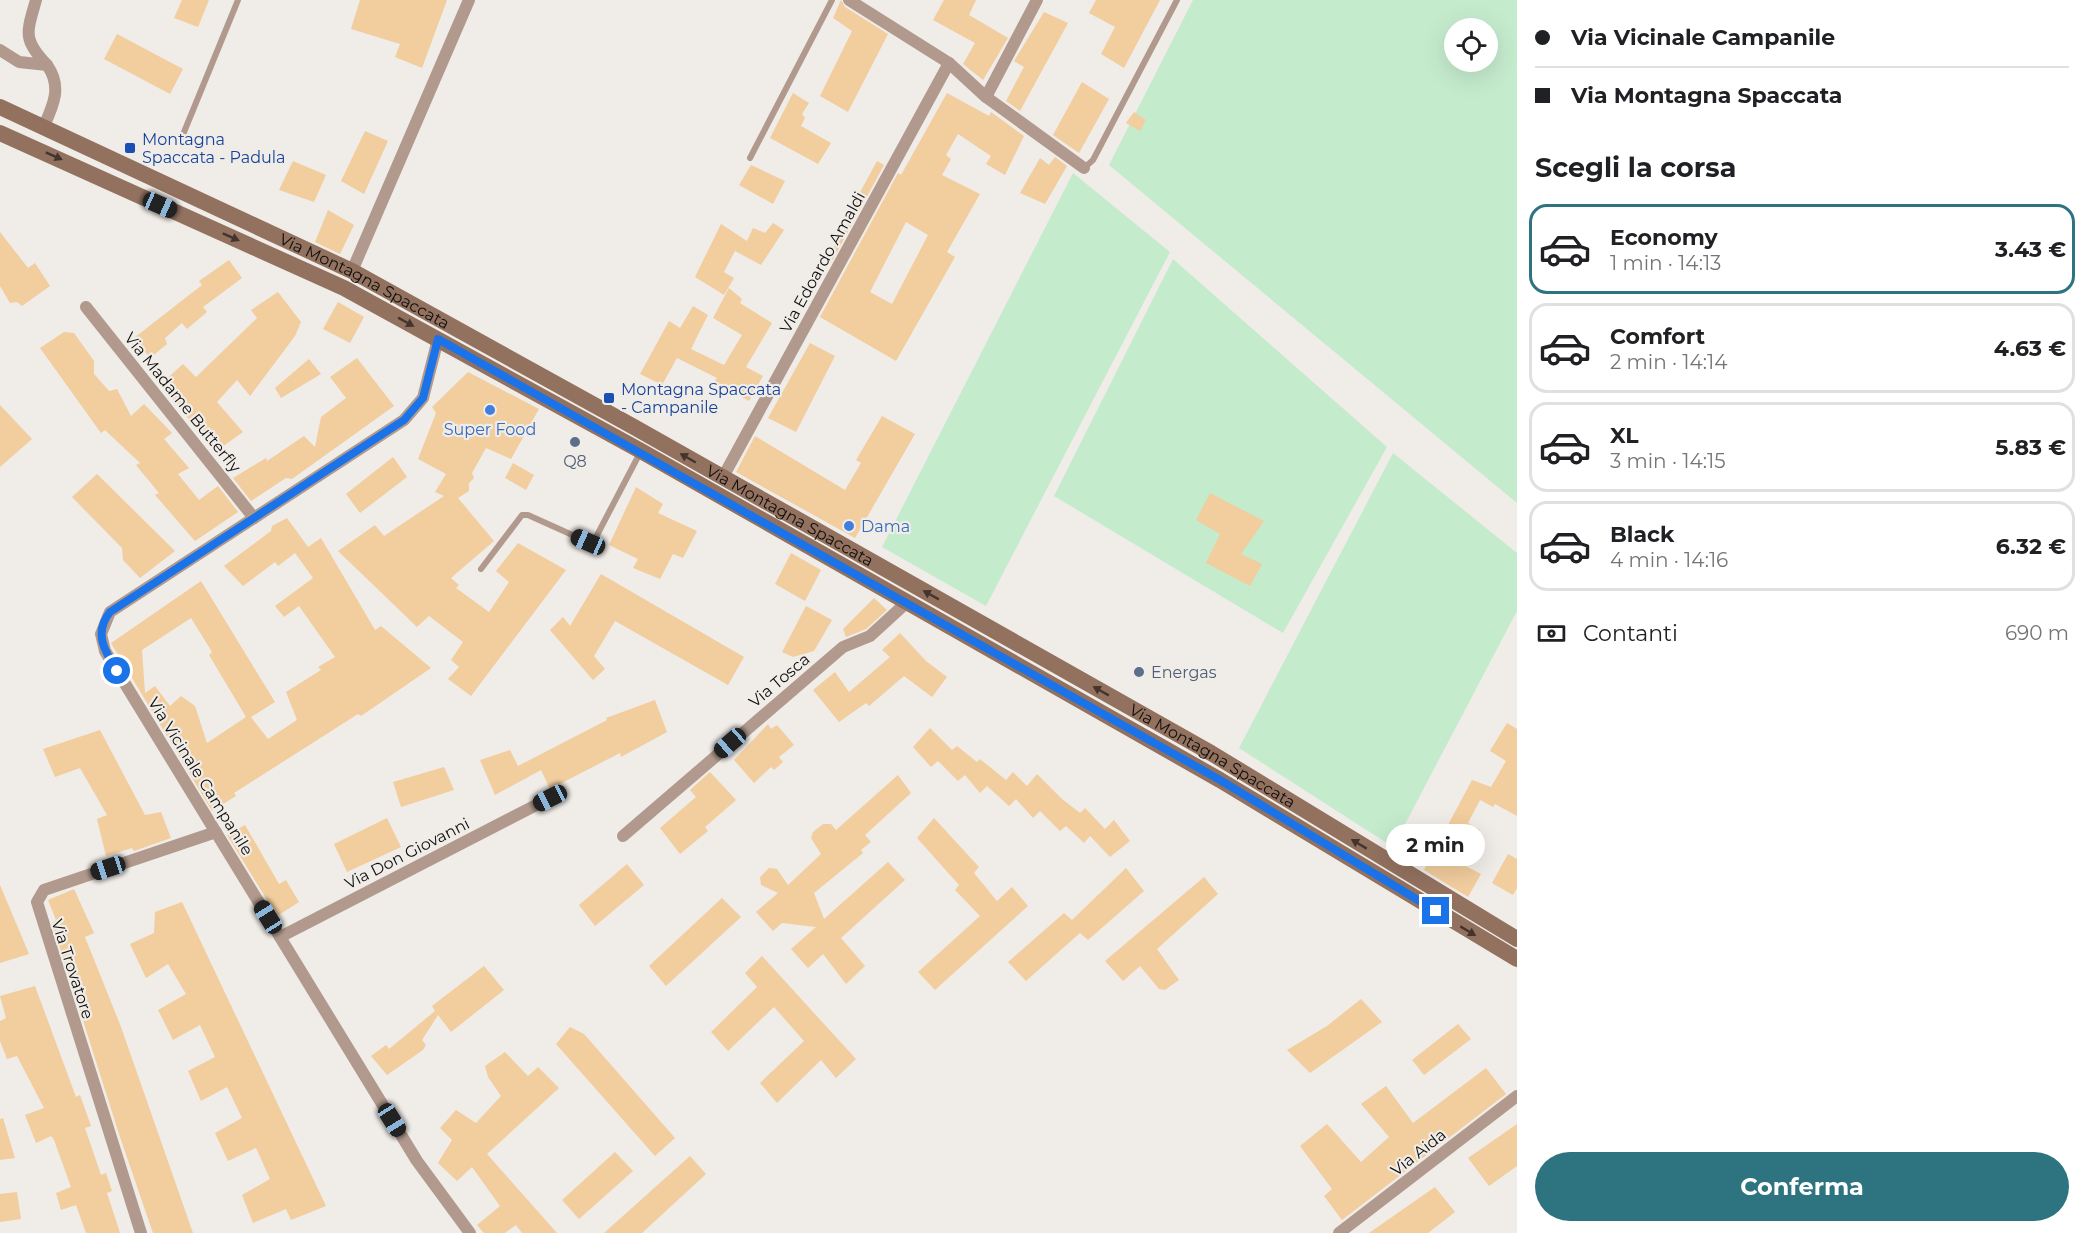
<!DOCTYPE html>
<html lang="it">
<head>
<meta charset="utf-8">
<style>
  body { margin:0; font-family:Montserrat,sans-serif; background:#f6f6f6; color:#202124; height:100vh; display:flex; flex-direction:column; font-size:22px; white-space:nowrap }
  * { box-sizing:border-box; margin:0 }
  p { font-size:20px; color:#757577 }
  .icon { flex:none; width:33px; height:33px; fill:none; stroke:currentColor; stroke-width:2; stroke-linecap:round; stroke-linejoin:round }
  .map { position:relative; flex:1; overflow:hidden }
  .details { display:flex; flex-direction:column; background:#fff; width:570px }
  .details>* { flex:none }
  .banner { display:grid; align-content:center; height:132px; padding:0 18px; background:#fff }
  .tools { position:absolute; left:1444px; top:18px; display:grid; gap:12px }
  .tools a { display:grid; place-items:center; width:54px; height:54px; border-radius:50%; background:#fff; box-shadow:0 6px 24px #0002; font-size:30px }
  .end { position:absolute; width:27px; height:27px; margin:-14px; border:8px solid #1a73e8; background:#fff; box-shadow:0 0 0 3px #fff }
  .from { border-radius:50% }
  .bubble { position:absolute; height:42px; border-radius:21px; background:#fff; box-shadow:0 6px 24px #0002; font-size:20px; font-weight:700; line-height:42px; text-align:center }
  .car { position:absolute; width:18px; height:36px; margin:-18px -9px; border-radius:8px; box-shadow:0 0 4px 2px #0007; background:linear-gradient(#222 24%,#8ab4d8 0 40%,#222 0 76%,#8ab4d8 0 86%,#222 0) }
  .banner b { display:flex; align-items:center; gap:21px; height:57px; font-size:22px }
  .banner b+b { border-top:2px solid #e0e0e0 }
  .banner i { width:15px; height:15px; background:#202124 }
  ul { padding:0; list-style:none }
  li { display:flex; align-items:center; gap:18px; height:90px; margin:0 12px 9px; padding:0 6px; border:3px solid #e0e0e0; border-radius:18px }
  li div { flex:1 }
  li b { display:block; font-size:22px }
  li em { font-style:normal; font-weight:700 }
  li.on { border-color:#2d7480 }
  li>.icon { width:54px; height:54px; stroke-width:1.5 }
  h2 { padding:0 18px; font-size:27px; line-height:72px }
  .pay { display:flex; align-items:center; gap:15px; height:66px; padding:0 18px; font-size:22px }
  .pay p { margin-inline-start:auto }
  .action { display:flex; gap:12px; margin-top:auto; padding:12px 18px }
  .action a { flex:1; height:69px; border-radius:36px; background:#2d7480; color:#fff; font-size:24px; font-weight:700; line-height:69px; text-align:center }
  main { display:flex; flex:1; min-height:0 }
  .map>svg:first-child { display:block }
</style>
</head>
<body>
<main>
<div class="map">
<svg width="1517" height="1233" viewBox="0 0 1517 1233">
  <rect width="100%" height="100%" fill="#f0ece8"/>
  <g fill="#c5ebcd" fill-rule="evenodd">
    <path d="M1193,0H1517V503L1109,165ZM1455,28H1488V62H1455Z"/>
    <polygon points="1073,173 1170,252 986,606 882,547"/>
    <polygon points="1173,259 1387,447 1283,633 1054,496"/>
    <polygon points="1393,453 1517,553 1517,611 1393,847 1239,748"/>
  </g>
  <g fill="#f2cd9e" fill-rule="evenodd">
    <polygon points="182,0 209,0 198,27 174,18"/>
    <polygon points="360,0 447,0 422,68 395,57 400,44 351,29"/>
    <polygon points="841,0 845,7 888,34 848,112 820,96 852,31 833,18"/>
    <polygon points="944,0 976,0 969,15 1008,38 983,80 963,64 975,43 933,20"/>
    <polygon points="1096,0 1160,0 1124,68 1101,54 1115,27 1089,13"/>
    <polygon points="1044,12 1068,23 1020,111 1006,101 1024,67 1014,61"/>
    <polygon points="117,34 183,69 170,94 104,59"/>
    <polygon points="1082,82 1109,99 1079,153 1053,135"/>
    <polygon points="793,93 809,103 802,114 805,118 801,126 831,143 818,164 770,138"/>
    <path d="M947,93L989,116L991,112L1024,136L1005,175L986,164L991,156L958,134L946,155L951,159L942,175L980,194L947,252L955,257L896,361L820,317L898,173L901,175ZM906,222L928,235L892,304L870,292Z"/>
    <polygon points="1134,112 1146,120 1140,131 1126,123"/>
    <polygon points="365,131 388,141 364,194 341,181"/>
    <polygon points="1055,157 1067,166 1045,204 1020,193 1040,158 1049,165"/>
    <polygon points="293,161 326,175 314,202 279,190"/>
    <polygon points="877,161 884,165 831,263 826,260 855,212 851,209"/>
    <polygon points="751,165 785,181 773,204 739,185"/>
    <polygon points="328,210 354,225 340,254 315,242"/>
    <polygon points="773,223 784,230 761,265 735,251 724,272 734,278 724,295 695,277 721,224 747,241 753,228 765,233"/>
    <polygon points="0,232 28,268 35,263 50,286 22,306 17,302 10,303 0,286"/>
    <polygon points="229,260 242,278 203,307 207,312 187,329 182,323 165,338 167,344 150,358 134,338 202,285 199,281"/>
    <polygon points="729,288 742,299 740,303 772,323 746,367 763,376 749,401 714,382 717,378 677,358 662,385 640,374 669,321 680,328 693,306 708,315 691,349 724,365 742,335 713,318"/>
    <polygon points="278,292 301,322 295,336 250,396 237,380 217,402 243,432 215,452 161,384 183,364 196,377 257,318 251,310"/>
    <polygon points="338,302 364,317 350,343 323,329"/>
    <polygon points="64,332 74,333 94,361 94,374 109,391 117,389 131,416 144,404 172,433 164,439 189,468 178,474 199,500 218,486 238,512 195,541 155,495 159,493 136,465 140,463 105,430 101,433 40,348"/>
    <polygon points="810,343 835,356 796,432 768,418"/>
    <polygon points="357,358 394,406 292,479 286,478 251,501 233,478 266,458 267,461 304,436 315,447 321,417 346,398 330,377"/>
    <polygon points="309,359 321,374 281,398 275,388"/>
    <polygon points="468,372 539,409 511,459 486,448 472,473 474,478 469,483 469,491 458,498 494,541 451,578 459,585 456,588 489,612 509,582 496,571 518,543 566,570 471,696 448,679 459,667 451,660 463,642 429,616 417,627 338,551 375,525 384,536 444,496 435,492 446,474 418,459 436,413 432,407"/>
    <polygon points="0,405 32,439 0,467"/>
    <polygon points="882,416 915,434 855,538 736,472 755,436 845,490 861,463 856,460"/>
    <polygon points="393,457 407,477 360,513 346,494"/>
    <polygon points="513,463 534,475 526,490 505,478"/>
    <polygon points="97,474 175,551 140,578 123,560 122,548 72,497"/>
    <polygon points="636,487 663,504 658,513 697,531 683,558 673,554 660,579 633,568 638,559 609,545"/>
    <polygon points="1210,493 1264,521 1241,554 1262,564 1250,586 1206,563 1220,534 1196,520"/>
    <path d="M287,518L308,547L321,538L375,630L381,626L431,668L361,716L358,714L234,793L236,796L212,811L111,643L201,581L275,702L251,717L268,739L297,720L286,692L321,670L318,667L335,657L299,606L284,617L275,606L313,578L295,553L278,566L275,562L243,586L224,566L271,531L272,526ZM191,618L212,652L209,655L246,717L207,743L195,706L181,696L170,706L155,686L145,693L142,650Z"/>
    <polygon points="791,553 821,570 805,601 775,584"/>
    <polygon points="601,574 744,657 728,685 615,621 594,656 605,669 593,680 550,630 563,617 570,626"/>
    <polygon points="874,598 887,610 866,629 846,637 843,629"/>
    <polygon points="806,606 832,620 814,651 793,657 782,652"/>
    <polygon points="900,633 926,661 947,677 932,697 904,676 869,706 866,703 839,722 813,690 835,672 849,692 890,657 882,650"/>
    <polygon points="655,700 667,732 621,757 620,753 550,789 541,770 495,795 480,760 510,750 518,766 607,720 606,718"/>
    <polygon points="1507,723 1517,729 1517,816 1495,804 1493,807 1480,800 1468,823 1480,830 1462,864 1481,874 1468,897 1424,870 1472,780 1491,787 1506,761 1490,751"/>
    <polygon points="768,724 771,729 777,725 794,745 779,757 783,762 774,770 771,767 754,783 734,760"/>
    <polygon points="930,728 952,750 957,746 977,762 980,759 1006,780 1013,772 1027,786 1037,774 1062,799 1080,813 1085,808 1105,829 1114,820 1130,841 1110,857 1090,836 1084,843 1066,826 1060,831 1040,811 1033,818 1016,799 1009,806 987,786 980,793 965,775 958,781 938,761 931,767 913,747"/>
    <polygon points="100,730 145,815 161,812 171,838 134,851 132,848 106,856 97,819 107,815 80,768 55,777 43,749"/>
    <polygon points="444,767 454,790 401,807 393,782"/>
    <polygon points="710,772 736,800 705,827 708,831 680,854 660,828 696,797 690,790"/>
    <polygon points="898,775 911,793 865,835 871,842 861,850 863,853 814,893 824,919 888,862 905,880 841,938 865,966 846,984 823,954 808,968 791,949 816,927 782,923 773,931 756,912 778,893 761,885 760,877 769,868 777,869 788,885 821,854 811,838 813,832 823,824 831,824 836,830"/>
    <polygon points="387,818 401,847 347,872 334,844"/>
    <polygon points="934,818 979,867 974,873 997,901 1012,887 1028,906 935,990 918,972 980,916 955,890 959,885 917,838"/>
    <polygon points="245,825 279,884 286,880 299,902 277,916 227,835"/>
    <polygon points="1508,854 1517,859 1517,888 1513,895 1492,883"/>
    <polygon points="627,864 644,885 595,926 579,905"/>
    <polygon points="1126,868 1144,891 1088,940 1080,933 1026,981 1008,962 1064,913 1072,920"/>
    <polygon points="1204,877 1218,894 1157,949 1179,980 1165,990 1159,989 1140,966 1123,981 1105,961"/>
    <polygon points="0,885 29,954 0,963"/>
    <polygon points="74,889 94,933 85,937 121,1027 193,1233 153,1233 120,1137 52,923 56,920 48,900"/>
    <polygon points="722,898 741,917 666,986 649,966"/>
    <polygon points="182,902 326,1206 291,1220 286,1209 253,1223 242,1195 270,1179 256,1148 228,1161 215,1133 242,1118 227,1087 201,1101 188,1071 215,1057 200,1025 173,1040 158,1010 186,994 168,964 146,978 130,944 154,933 155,912"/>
    <polygon points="762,956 856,1059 836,1078 821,1060 777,1103 760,1083 804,1041 774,1007 728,1051 711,1032 757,987 745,973"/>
    <polygon points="484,966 504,990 451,1032 438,1015 422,1040 426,1045 423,1050 387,1075 371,1056 386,1045 389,1049 435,1011 432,1006"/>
    <polygon points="35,986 76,1097 80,1095 91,1126 85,1128 101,1175 106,1173 112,1191 107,1193 120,1233 86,1233 76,1205 61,1210 56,1193 71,1187 54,1140 51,1136 36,1143 25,1115 44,1108 17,1056 7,1059 0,1041 0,1021 6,1018 0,996"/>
    <polygon points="1361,999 1382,1022 1310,1073 1287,1050 1327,1026"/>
    <polygon points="1458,1024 1471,1039 1424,1075 1412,1060"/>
    <polygon points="570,1027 584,1034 675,1138 655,1156 556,1044"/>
    <polygon points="505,1052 528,1076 538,1067 559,1088 487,1154 557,1233 522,1233 516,1225 505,1233 484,1233 477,1225 500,1206 472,1167 457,1181 438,1163 452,1140 440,1128 456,1110 476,1123 501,1096 488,1077 485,1066"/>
    <polygon points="1486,1068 1506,1094 1342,1220 1324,1196 1332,1189 1300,1146 1327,1124 1361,1162 1389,1137 1361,1104 1386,1086 1413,1123"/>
    <polygon points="3,1118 15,1158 0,1160 0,1119"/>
    <polygon points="1517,1124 1517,1166 1489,1186 1468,1158"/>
    <polygon points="615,1152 633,1171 579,1219 562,1200"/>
    <polygon points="690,1156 706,1174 642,1233 604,1233"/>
    <polygon points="1435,1187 1455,1212 1428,1233 1369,1233"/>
    <polygon points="17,1192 21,1219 0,1222 0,1194"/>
  </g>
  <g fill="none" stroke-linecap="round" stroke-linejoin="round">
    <g stroke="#b19a8d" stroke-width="6">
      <polyline points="182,137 238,0"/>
      <polyline points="750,158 832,0"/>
      <polyline points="1084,168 1093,160 1177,0"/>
      <polyline points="481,569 522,515 528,515 588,542 595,539 641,451"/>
    </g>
    <g stroke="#b19a8d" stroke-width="12">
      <path d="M36,0C27,32 22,39 47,65"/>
      <polyline points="849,0 949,63 986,97 1084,168"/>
      <path d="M0,50L19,62L47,65C62,86 54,104 44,126"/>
      <polyline points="986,97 1037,0"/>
      <polyline points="352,271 469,0"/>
      <polyline points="86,307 254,518"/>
      <polyline points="438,339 423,398 404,420 110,612 101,634 105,651 417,1161 470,1233"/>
      <polyline points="723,477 949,63"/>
      <polyline points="623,836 843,647 870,636 905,604"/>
      <polyline points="280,937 550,798"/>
      <polyline points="141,1233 37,902 44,890 216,832"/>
      <polyline points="1339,1233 1517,1096"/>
    </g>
    <g stroke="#93715f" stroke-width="16">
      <path id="s1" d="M0,107L352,271L634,427L1211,753L1517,939"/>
      <polyline points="0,133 344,288 641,451 1220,780 1517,959"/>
    </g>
  </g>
  <defs><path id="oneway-solid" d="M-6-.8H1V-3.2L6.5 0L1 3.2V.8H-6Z" transform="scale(1.5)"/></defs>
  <g fill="#43352d">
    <use href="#oneway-solid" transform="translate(54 156) rotate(24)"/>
    <use href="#oneway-solid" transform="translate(231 237) rotate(24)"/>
    <use href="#oneway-solid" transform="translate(406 322) rotate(29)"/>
    <use href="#oneway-solid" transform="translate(688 458) rotate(-150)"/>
    <use href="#oneway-solid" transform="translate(931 595) rotate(-151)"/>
    <use href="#oneway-solid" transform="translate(1101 691) rotate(-151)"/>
    <use href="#oneway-solid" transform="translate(1359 844) rotate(-149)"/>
    <use href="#oneway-solid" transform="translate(1468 931) rotate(31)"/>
  </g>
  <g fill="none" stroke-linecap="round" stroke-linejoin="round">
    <path stroke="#1a73e8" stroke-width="8" d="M117,671C105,652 93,633 110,612L404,420L423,398L438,339L1220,780L1436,911"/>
  </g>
  <g fill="#1a4fb4" stroke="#f0ece8" stroke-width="2">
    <rect x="124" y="142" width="12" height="12" rx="3"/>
    <rect x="603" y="392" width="12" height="12" rx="3"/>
  </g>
  <g fill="#3f7fe0" stroke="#f0ece8" stroke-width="2">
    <circle cx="490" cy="410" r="6"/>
    <circle cx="849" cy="526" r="6"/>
  </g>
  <g fill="#5c6f8a" stroke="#f0ece8" stroke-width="2">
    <circle cx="575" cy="442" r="6"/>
    <circle cx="1139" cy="672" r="6"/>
  </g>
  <g text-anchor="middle" stroke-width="4.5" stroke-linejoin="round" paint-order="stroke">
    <g font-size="16" fill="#164399" stroke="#f0ece8" text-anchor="start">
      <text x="142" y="145">Montagna<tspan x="142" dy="18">Spaccata - Padula</tspan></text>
      <text x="621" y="395">Montagna Spaccata<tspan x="621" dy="18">- Campanile</tspan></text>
    </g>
    <g font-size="16" fill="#0e0d0c" stroke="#f0ece8">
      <text transform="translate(822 262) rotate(-61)" y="6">Via Edoardo Amaldi</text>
      <text dy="6" stroke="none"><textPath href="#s1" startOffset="404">Via Montagna Spaccata</textPath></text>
      <text transform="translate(183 402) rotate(51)" y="6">Via Madame Butterfly</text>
      <text dy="6" stroke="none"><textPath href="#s1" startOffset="890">Via Montagna Spaccata</textPath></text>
      <text transform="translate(779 680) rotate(-40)" y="6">Via Tosca</text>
      <text dy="6" stroke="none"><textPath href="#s1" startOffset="1376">Via Montagna Spaccata</textPath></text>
      <text transform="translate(201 776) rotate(58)" y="6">Via Vicinale Campanile</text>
      <text transform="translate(407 853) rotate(-27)" y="6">Via Don Giovanni</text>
      <text transform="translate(73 969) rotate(72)" y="6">Via Trovatore</text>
      <text transform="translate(1418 1152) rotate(-38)" y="6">Via Aida</text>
    </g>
    <g font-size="16" fill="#366cbe" stroke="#f0ece8">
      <text x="490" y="435">Super Food</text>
      <text x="861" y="532" text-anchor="start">Dama</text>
    </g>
    <g font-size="16" fill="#4e5e75" stroke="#f0ece8">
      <text x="575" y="467">Q8</text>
      <text x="1151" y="678" text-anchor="start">Energas</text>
    </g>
  </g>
</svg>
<div class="tools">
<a><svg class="icon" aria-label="locate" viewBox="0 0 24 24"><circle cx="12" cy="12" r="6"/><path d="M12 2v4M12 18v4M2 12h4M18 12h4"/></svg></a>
</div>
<i class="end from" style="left:117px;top:671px"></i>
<i class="end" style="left:1436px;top:911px"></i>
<div class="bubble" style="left:1386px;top:824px;width:99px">2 min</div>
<i class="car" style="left:160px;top:205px;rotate:114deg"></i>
<i class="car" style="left:588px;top:542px;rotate:294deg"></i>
<i class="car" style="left:730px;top:743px;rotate:229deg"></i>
<i class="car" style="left:550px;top:798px;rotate:243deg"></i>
<i class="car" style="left:108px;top:868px;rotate:252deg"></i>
<i class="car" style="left:268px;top:917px;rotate:328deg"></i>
<i class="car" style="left:392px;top:1120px;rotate:148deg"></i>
</div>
<section class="details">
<div class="banner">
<b><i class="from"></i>Via Vicinale Campanile</b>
<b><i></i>Via Montagna Spaccata</b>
</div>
<h2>Scegli la corsa</h2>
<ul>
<li class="on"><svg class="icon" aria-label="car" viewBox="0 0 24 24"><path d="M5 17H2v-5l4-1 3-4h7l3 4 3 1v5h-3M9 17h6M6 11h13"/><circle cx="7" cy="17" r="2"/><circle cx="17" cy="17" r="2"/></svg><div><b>Economy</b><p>1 min · 14:13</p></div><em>3.43 €</em></li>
<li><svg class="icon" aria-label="car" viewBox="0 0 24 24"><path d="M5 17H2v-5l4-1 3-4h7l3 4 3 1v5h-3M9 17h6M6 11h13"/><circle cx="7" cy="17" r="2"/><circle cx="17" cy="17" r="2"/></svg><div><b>Comfort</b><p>2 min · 14:14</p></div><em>4.63 €</em></li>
<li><svg class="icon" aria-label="car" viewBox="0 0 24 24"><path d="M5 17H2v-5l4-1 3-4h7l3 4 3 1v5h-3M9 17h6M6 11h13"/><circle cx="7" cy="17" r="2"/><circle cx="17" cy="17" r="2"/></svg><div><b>XL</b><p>3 min · 14:15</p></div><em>5.83 €</em></li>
<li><svg class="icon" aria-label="car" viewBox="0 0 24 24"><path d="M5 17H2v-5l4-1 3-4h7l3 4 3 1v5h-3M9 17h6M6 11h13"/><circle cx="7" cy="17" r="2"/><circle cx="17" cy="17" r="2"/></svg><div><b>Black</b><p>4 min · 14:16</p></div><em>6.32 €</em></li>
</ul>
<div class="pay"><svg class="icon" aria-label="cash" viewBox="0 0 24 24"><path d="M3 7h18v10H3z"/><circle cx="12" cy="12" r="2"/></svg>Contanti<p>690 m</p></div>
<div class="action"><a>Conferma</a></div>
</section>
</main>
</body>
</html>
